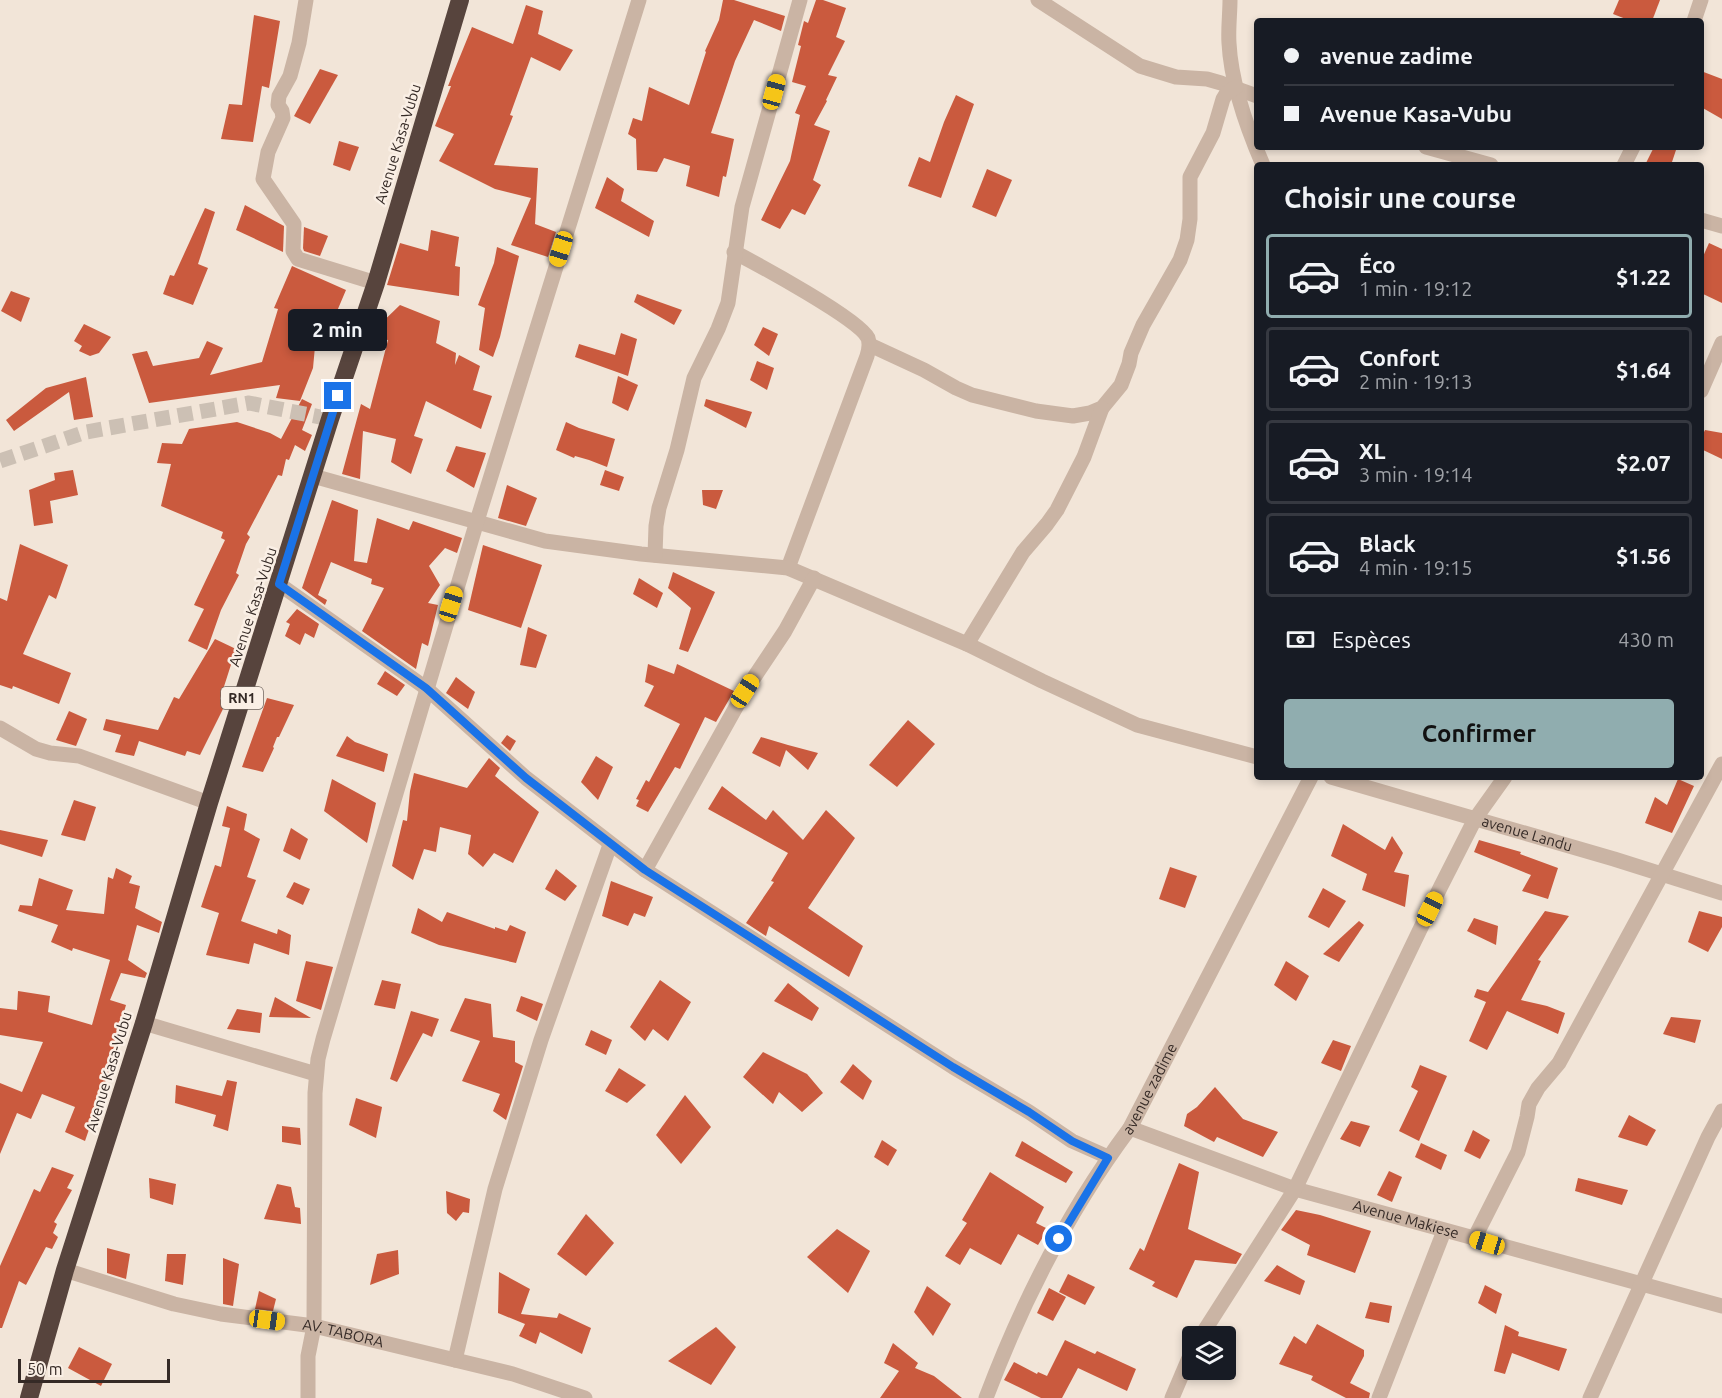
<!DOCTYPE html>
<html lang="fr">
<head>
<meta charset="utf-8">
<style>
  body { margin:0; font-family:Ubuntu,sans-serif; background:#20242c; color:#f1f3f6; height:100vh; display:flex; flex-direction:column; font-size:22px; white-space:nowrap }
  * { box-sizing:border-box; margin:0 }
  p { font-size:20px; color:#9ea1a6 }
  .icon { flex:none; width:33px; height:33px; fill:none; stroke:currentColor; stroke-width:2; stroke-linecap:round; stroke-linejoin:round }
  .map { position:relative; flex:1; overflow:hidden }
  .details { position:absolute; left:1254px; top:162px; width:450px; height:618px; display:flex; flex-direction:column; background:#171b24; border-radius:6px; box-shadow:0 3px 9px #0003 }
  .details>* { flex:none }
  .top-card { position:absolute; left:1254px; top:18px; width:450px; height:132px; border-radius:6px; box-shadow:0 3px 9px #0003; display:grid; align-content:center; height:132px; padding:0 30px; background:#171b24 }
  .controls { position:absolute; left:1182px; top:1326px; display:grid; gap:12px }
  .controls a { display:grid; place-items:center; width:54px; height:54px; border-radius:6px; background:#171b24; box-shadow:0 3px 9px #0003; font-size:30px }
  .scale { position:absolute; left:18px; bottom:15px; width:152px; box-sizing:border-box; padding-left:6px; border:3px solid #352a26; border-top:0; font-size:16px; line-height:21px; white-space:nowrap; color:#352a26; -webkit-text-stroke:4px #faefe5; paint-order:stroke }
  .end { position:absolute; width:27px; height:27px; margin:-14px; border:8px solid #1a73e8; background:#fff; box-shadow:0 0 0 3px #fff }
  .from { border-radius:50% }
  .bubble { position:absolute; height:42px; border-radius:6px; background:#171b24; box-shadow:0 3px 9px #0003; font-size:20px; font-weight:700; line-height:42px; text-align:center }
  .car { position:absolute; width:18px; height:36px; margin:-18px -9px; border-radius:8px; box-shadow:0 0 4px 2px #0007; background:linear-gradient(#f5c518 24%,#345 0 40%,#f5c518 0 76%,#345 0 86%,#f5c518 0) }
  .top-card b { display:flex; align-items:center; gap:21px; height:57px; font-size:22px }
  .top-card b+b { border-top:2px solid #363941 }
  .top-card i { width:15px; height:15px; background:#f1f3f6 }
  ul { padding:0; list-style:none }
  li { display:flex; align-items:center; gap:18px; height:84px; margin:0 12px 9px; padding:0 18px; border:3px solid #363941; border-radius:6px }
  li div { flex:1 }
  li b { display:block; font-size:22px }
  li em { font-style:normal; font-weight:700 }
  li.on { border-color:#90adaf }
  li>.icon { width:54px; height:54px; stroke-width:1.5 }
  h2 { padding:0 30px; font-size:27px; line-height:72px }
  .pay { display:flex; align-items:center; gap:15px; height:66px; padding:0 30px; font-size:22px }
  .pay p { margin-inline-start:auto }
  .action { display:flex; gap:12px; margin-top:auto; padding:12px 30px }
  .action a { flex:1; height:69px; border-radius:6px; background:#90adaf; color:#111; font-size:24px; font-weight:700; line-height:69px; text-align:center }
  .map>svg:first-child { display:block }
</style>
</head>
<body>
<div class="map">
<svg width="1722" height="1398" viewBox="0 0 1722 1398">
  <rect width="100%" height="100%" fill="#f2e5d8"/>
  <g fill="#ca5a3e">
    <polygon points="723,0 734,0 785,16 781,31 754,20 735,61 711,133 734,139 726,177 723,176 719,197 686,186 690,166 664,158 657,172 637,170 636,139 628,134 633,118 642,121 649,87 689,105 706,52 705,51 719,20"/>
    <polygon points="816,0 823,0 846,8 836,37 845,41 828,75 837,77 826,100 827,101 814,125 830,131 813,180 821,185 805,215 792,209 780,229 761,220 790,161 800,115 795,113 806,86 792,82 801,46 798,45 804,21 808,23"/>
    <polygon points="1619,0 1660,0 1652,21 1631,21 1613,14"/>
    <polygon points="526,5 543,11 538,34 573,50 560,71 531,57 510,115 513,116 494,165 538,168 535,224 556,232 548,257 511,245 531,198 495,189 439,161 454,134 435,126 451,86 448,86 472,27 513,44"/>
    <polygon points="254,15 280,21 269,88 262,86 253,142 221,139 229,104 242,105"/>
    <polygon points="320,69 338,75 310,124 294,116"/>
    <polygon points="1701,71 1722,79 1722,119 1701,107"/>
    <polygon points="956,95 974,104 941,198 908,186 919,157 930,162 944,122"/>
    <polygon points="339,141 359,147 350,171 333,165"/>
    <polygon points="1654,147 1677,147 1671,165 1645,165"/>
    <polygon points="987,169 1012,180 996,217 972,207"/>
    <polygon points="607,177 624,189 621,201 654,221 649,237 595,208"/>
    <polygon points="245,205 284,226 283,252 236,230"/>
    <polygon points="205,208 215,212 198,264 208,268 193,305 163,294 170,275 174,276"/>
    <polygon points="304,227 328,236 320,256 304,251 303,248"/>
    <polygon points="431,230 459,237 455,266 460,267 459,296 387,285 400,243 428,251"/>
    <polygon points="1709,243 1722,249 1722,303 1701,293 1701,261"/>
    <polygon points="497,247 519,256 500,337 493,357 479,350 485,308 478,305 494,263"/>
    <polygon points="292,266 346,290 329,330 317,325 313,368 300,401 276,398 280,385 149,403 132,354 147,351 153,366 199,358 207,341 223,348 210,375 262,362 278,309 274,308"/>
    <polygon points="11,291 30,298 21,322 1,311"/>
    <polygon points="637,294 682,310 674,325 634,302"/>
    <polygon points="400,305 440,321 436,343 456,353 455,365 459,355 480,366 473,390 492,396 481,429 426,401 414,436 423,439 411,474 391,462 396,439 363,431 360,479 342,474 361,404 370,409 388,340 370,337 371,333"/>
    <polygon points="84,324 111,337 99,353 90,356 79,351 82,346 74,341"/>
    <polygon points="763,327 778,334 769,356 754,345"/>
    <polygon points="621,333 637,339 628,376 575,357 579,344 615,355"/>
    <polygon points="757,361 774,368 767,390 750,380"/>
    <polygon points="618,376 638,385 628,411 612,403"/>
    <polygon points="86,377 93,417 74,420 69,392 14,431 6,420 46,388"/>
    <polygon points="302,399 312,404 302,430 312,435 305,451 295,445 289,460 286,459 282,476 278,475 247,534 250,537 246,544 236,573 239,575 221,610 207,650 188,641 204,609 194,605 225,540 221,538 223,532 161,506 171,464 157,463 162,443 182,444 189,429 237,422 270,433 281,439"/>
    <polygon points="706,399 752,412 746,428 704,406"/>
    <polygon points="566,422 579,428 615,439 607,467 589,460 575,456 574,458 556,450"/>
    <polygon points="1705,430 1722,433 1722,459 1701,449 1701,438"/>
    <polygon points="456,446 486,453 474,488 446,471"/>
    <polygon points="73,470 78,495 50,501 53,523 34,526 29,490 55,480 54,473"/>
    <polygon points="605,470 624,477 619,491 600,485"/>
    <polygon points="507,485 537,498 526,526 498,518"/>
    <polygon points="702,490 723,490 716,509 703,505"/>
    <polygon points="332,500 358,510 354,561 367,563 377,518 409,530 413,521 462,538 457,553 445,548 429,566 440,585 428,603 438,605 428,646 422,643 416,669 362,631 384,588 371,584 372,579 331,562 318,595 327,600 325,605 302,588"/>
    <polygon points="20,544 68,565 56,599 49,595 23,654 71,673 59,704 13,686 12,689 0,685 0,598 7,601"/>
    <polygon points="483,545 542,565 521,628 468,610"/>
    <polygon points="673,572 715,592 688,652 679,649 691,608 668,588"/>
    <polygon points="639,578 663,593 657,608 633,594"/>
    <polygon points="297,609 319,624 314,638 305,633 300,645 285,636 290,624 286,622"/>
    <polygon points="528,627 547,635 536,668 520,665"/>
    <polygon points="215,639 236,649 220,699 226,703 200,755 187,751 185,756 139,741 134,756 115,752 121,735 103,730 106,719 158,730 174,697 179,699"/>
    <polygon points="648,664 674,674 677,664 734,691 716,722 705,717 680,769 675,767 648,812 636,806 639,800 636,799 646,780 649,782 680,724 644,706 654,686 645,682"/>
    <polygon points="385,671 405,685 397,696 377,684"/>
    <polygon points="456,677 475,692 468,709 446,693"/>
    <polygon points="267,698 294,705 279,737 277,737 273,747 274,748 263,772 242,767"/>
    <polygon points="69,711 87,719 76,746 56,740"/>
    <polygon points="908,720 935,744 897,787 869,765"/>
    <polygon points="507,735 516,741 510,751 501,743"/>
    <polygon points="347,736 355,742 388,754 384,772 336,756"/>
    <polygon points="761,737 788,745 818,753 808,770 786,750 780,767 752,753"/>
    <polygon points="596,756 613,767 598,800 581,782"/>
    <polygon points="489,758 500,768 495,776 539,812 513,863 494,853 483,867 468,854 471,835 440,827 436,852 424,849 413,880 392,866 403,820 407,821 410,791 414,773 467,788"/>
    <polygon points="332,779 376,803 367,843 324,811"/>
    <polygon points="1678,779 1694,786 1672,833 1645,823 1655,797 1667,805"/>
    <polygon points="722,786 766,820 773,810 803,840 826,810 855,838 808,908 863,946 849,977 769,926 766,936 746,923 774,882 771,881 788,853 708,809"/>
    <polygon points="74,800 96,807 85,841 61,835"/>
    <polygon points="227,806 247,814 244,830 260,839 247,877 256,880 241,921 277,934 278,929 291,935 289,955 254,943 249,964 206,955 219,913 201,907 215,865 221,867 230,828 222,826"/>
    <polygon points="1343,824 1385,850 1392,836 1403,853 1394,872 1409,875 1405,907 1362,890 1367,874 1331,856"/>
    <polygon points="291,828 308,839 300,860 283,851"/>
    <polygon points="0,830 48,840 42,857 0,844"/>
    <polygon points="1479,840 1521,852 1520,854 1558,868 1548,899 1522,891 1531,875 1474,852"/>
    <polygon points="1170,867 1197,876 1185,908 1159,899"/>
    <polygon points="116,868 132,876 129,883 140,886 135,908 162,922 159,933 137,925 128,960 147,973 145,978 121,973 110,1000 126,1005 108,1067 110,1068 85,1141 65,1132 75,1107 42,1094 31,1119 17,1113 0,1154 0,1083 22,1092 43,1042 0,1035 0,1008 17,1010 18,991 50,996 48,1012 92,1025 110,960 73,948 72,951 51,942 58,925 18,911 20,905 32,906 39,878 73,890 66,910 104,914 108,877 113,879"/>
    <polygon points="556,869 577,886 565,901 545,889"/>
    <polygon points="611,881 653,897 645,917 634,913 628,926 602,916"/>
    <polygon points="294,882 310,889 303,905 286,897"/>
    <polygon points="1323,888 1346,901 1329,928 1308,917"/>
    <polygon points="418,908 442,922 447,912 495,929 495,927 507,931 510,925 526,932 516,963 439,945 411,933"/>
    <polygon points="1545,911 1569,916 1538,960 1541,961 1521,1000 1547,1006 1565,1013 1558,1034 1507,1011 1487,1050 1469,1041 1486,1002 1474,997 1477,989 1488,992"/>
    <polygon points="1699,911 1722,917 1722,927 1708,952 1688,942"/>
    <polygon points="1474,918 1498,926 1496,945 1467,931"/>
    <polygon points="1359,921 1364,925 1339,962 1323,954"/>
    <polygon points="306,961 333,967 321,1010 296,1001"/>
    <polygon points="1286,961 1309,976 1296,1001 1274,985"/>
    <polygon points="382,980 401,984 395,1009 374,1005"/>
    <polygon points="660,980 691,1002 668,1041 653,1029 645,1041 630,1027"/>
    <polygon points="788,983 819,1008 812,1021 774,1001"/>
    <polygon points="521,996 543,1004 537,1021 516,1011"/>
    <polygon points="275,997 311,1018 269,1017"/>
    <polygon points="465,998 491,1004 493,1037 515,1041 515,1062 523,1066 506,1120 493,1111 500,1094 462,1081 480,1041 450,1031"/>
    <polygon points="237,1009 262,1013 260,1033 227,1029"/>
    <polygon points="411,1011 439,1019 432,1037 423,1033 397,1082 390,1079"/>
    <polygon points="1671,1017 1701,1020 1695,1043 1663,1034"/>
    <polygon points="591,1030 612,1040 606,1055 585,1045"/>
    <polygon points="1333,1040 1351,1046 1341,1071 1321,1063"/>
    <polygon points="763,1052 807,1074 823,1093 802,1112 779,1092 773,1104 743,1077"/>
    <polygon points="853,1064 872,1081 863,1100 840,1082"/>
    <polygon points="1420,1065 1447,1076 1419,1141 1399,1131 1418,1091 1411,1087"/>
    <polygon points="619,1068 646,1085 627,1103 605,1091"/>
    <polygon points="227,1080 237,1082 228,1131 213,1126 216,1115 175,1103 176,1085 222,1096"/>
    <polygon points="1215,1087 1243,1119 1278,1132 1263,1157 1217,1137 1214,1142 1184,1126 1187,1114 1197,1107"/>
    <polygon points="685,1095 711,1127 681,1164 656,1135"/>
    <polygon points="356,1098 382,1107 376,1138 349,1125"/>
    <polygon points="1629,1115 1656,1130 1647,1146 1618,1137"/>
    <polygon points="1351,1121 1370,1126 1360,1147 1340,1139"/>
    <polygon points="282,1126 300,1128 301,1145 282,1142"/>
    <polygon points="1473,1130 1490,1140 1480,1159 1464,1151"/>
    <polygon points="882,1140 897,1150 888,1166 874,1157"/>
    <polygon points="1022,1141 1073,1172 1066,1183 1015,1156"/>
    <polygon points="1421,1143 1447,1155 1441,1170 1415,1157"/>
    <polygon points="1179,1163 1199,1172 1188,1229 1242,1254 1236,1264 1195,1260 1177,1298 1152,1286 1155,1282 1129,1269 1140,1248 1144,1251"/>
    <polygon points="52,1167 74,1175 67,1188 72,1190 54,1222 57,1224 53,1233 58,1237 52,1249 46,1247 26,1285 19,1281 2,1328 0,1328 0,1266 34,1189 40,1192"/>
    <polygon points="1389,1171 1402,1177 1392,1202 1377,1195"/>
    <polygon points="990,1172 1044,1207 1036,1223 1048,1229 1038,1245 1018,1234 1001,1265 970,1248 960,1265 945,1256 967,1223 962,1220"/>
    <polygon points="149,1178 176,1184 173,1205 150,1198"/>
    <polygon points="1578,1178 1628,1190 1622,1205 1575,1191"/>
    <polygon points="277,1184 291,1187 295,1207 300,1208 301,1224 264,1219"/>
    <polygon points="446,1191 470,1199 469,1213 463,1212 456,1221 447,1213"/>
    <polygon points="1296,1210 1320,1215 1371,1231 1355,1273 1307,1255 1310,1245 1281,1230"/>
    <polygon points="586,1214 614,1243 586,1276 557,1254"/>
    <polygon points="837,1229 870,1251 848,1293 807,1257"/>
    <polygon points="107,1248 130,1254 126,1279 107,1273"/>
    <polygon points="398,1250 399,1274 370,1285 377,1254"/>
    <polygon points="167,1254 186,1254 183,1285 165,1281"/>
    <polygon points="223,1258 239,1264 233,1306 223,1304"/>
    <polygon points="1277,1265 1305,1281 1300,1295 1264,1281"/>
    <polygon points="499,1272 530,1289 521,1314 557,1318 559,1313 591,1328 582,1354 540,1332 536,1344 519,1336 525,1324 498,1313"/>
    <polygon points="1068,1274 1095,1287 1085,1305 1059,1292"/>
    <polygon points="1485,1285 1502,1294 1496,1314 1478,1303"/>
    <polygon points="927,1286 951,1304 933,1336 914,1312"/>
    <polygon points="1049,1288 1066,1297 1053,1321 1037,1313"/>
    <polygon points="259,1291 276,1299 273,1311 255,1309"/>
    <polygon points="1370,1302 1392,1306 1389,1323 1365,1318"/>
    <polygon points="1317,1324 1364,1350 1364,1356 1350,1383 1370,1393 1369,1398 1346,1398 1311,1380 1313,1376 1279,1364 1294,1336 1306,1344"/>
    <polygon points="1505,1325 1519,1332 1518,1336 1567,1349 1559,1371 1512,1353 1505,1374 1494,1371"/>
    <polygon points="716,1327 736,1347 711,1385 668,1361"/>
    <polygon points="1065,1340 1095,1354 1097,1351 1136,1369 1127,1391 1078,1368 1062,1398 1041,1398 1004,1380 1014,1362 1037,1374 1038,1372 1047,1376"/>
    <polygon points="893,1343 918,1363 915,1368 934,1376 962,1398 880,1398 899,1371 884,1363"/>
    <polygon points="79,1347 112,1364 101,1386 68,1368"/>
  </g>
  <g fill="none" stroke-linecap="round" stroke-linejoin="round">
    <polyline stroke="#ccc0b4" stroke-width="15" stroke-dasharray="15 8" stroke-linecap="butt" points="0,461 86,432 249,403 330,419"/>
    <g stroke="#cab4a4" stroke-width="15">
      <polyline points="306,0 299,43 290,76 279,96 278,105 282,111 283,118 268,152 263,179 294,224 293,251 298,259 376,283"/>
      <polyline points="1038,0 1140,66 1176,77 1207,79 1221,83 1257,96"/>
      <path d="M1230,0C1230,14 1228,29 1229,43C1231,83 1247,128 1263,165"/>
      <polyline points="1694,21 1701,0"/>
      <polyline points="1426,147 1491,165"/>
      <polyline points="1624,165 1633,147"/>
      <polyline points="1701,220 1722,226"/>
      <path d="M734,252C757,264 859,319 868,338C870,344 869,350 867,356L788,568"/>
      <polyline points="870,345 924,370 956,388 972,395 1036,411 1073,416 1090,413 1102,408 1121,385 1129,364 1131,353 1143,325 1180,260 1187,240 1190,219 1190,177 1213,133 1223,99 1226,94 1236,87"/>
      <polyline points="1701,391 1722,343"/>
      <polyline points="313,476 545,541 641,554 788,568 967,644 1042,681 1137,725 1257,757"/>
      <polyline points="655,555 656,526 659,508 677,450 694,378 718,329 728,303 742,207 800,0"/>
      <polyline points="279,584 426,688 526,778 645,870 953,1067 1029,1112 1072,1141 1108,1157"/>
      <polyline points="967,644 1023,552 1047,524 1057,510 1084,457 1102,408"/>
      <polyline points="0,728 36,749 50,753 79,756 209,803"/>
      <path id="s1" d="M1331,777L1614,859L1722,893"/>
      <polyline points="645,870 745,691 785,631 814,578"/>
      <polyline points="144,1023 316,1074"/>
      <path id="s2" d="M1130,1128L1295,1189L1722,1306"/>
      <polyline points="1474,1239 1518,1152 1527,1117 1529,1104 1538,1088 1559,1063 1722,764"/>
      <path id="s3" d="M65,1270L174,1304L221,1314L314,1326L513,1374L585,1398"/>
      <polyline points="1201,1336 1295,1189 1440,888 1475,819 1505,777"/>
      <polyline points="455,1360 495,1189 541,1040 610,845"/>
      <polyline points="308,1398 308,1356 314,1326 315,1093 318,1059 323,1039 477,521 639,0"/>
      <path id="s4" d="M986,1398C1022,1302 1069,1210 1130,1128L1311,777"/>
      <polyline points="1172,1398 1192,1351"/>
      <polyline points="1379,1398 1444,1231"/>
      <polyline points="1590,1398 1708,1137 1722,1111"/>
    </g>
    <polyline stroke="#57443d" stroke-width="18" points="29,1398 65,1270 144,1023 209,803 330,419 376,283 460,0"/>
  </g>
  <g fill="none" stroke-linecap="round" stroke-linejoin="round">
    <polyline stroke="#1a73e8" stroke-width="8" points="338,396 279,584 426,688 526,778 645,870 953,1067 1029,1112 1072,1141 1108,1158 1059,1239"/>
  </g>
  <g text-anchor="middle" stroke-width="5" stroke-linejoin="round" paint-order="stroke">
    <rect fill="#faefe5" stroke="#70655f" stroke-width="1.5" x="221" y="687" width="42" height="22" rx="4.5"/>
    <g font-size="14" font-weight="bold" fill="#352a26">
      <text x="242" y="703">RN1</text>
    </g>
    <g font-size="15" fill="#352a26" stroke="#faefe5">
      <text transform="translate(398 144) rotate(-73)" y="5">Avenue Kasa-Vubu</text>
      <text transform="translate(253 607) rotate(-72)" y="5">Avenue Kasa-Vubu</text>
      <text dy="5" stroke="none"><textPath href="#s1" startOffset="204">avenue Landu</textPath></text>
      <text transform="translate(109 1072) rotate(-73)" y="5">Avenue Kasa-Vubu</text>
      <text dy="5" stroke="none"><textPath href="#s4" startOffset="351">avenue zadime</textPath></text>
      <text dy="5" stroke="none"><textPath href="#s2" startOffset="291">Avenue Makiese</textPath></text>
      <text dy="5" stroke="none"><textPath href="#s3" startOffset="286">AV. TABORA</textPath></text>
    </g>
  </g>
</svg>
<div class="controls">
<a><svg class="icon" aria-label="layers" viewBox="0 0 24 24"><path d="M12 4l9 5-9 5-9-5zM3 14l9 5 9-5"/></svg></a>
</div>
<div class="scale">50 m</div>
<i class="end from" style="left:1059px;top:1239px"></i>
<i class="end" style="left:338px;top:396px"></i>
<div class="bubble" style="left:288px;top:309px;width:99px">2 min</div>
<i class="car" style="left:774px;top:92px;rotate:15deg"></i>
<i class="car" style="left:561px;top:249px;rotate:197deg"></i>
<i class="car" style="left:451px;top:604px;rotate:17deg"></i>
<i class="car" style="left:745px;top:691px;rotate:33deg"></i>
<i class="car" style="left:1430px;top:909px;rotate:26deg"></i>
<i class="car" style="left:1487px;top:1243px;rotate:287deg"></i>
<i class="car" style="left:267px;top:1320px;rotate:98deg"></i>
<div class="top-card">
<b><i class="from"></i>avenue zadime</b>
<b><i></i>Avenue Kasa-Vubu</b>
</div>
<section class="details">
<h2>Choisir une course</h2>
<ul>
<li class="on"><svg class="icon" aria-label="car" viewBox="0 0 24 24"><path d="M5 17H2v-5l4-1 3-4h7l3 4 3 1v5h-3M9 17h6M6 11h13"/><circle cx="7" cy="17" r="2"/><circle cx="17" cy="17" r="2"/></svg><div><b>Éco</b><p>1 min · 19:12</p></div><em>$1.22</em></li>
<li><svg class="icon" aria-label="car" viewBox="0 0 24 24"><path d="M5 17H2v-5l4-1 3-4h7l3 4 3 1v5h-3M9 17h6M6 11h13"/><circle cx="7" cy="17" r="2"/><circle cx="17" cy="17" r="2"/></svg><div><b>Confort</b><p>2 min · 19:13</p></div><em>$1.64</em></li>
<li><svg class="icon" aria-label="car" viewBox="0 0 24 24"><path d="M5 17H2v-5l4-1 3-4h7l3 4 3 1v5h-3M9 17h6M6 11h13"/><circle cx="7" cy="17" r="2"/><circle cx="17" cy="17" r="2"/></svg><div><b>XL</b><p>3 min · 19:14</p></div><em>$2.07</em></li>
<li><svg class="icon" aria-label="car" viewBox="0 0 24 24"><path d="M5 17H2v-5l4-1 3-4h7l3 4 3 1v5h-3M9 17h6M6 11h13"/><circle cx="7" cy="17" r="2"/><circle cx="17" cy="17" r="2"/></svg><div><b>Black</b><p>4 min · 19:15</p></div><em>$1.56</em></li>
</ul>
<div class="pay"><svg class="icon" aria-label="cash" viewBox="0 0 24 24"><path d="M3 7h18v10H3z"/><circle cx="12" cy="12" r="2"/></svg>Espèces<p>430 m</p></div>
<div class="action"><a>Confirmer</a></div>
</section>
</div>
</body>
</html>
